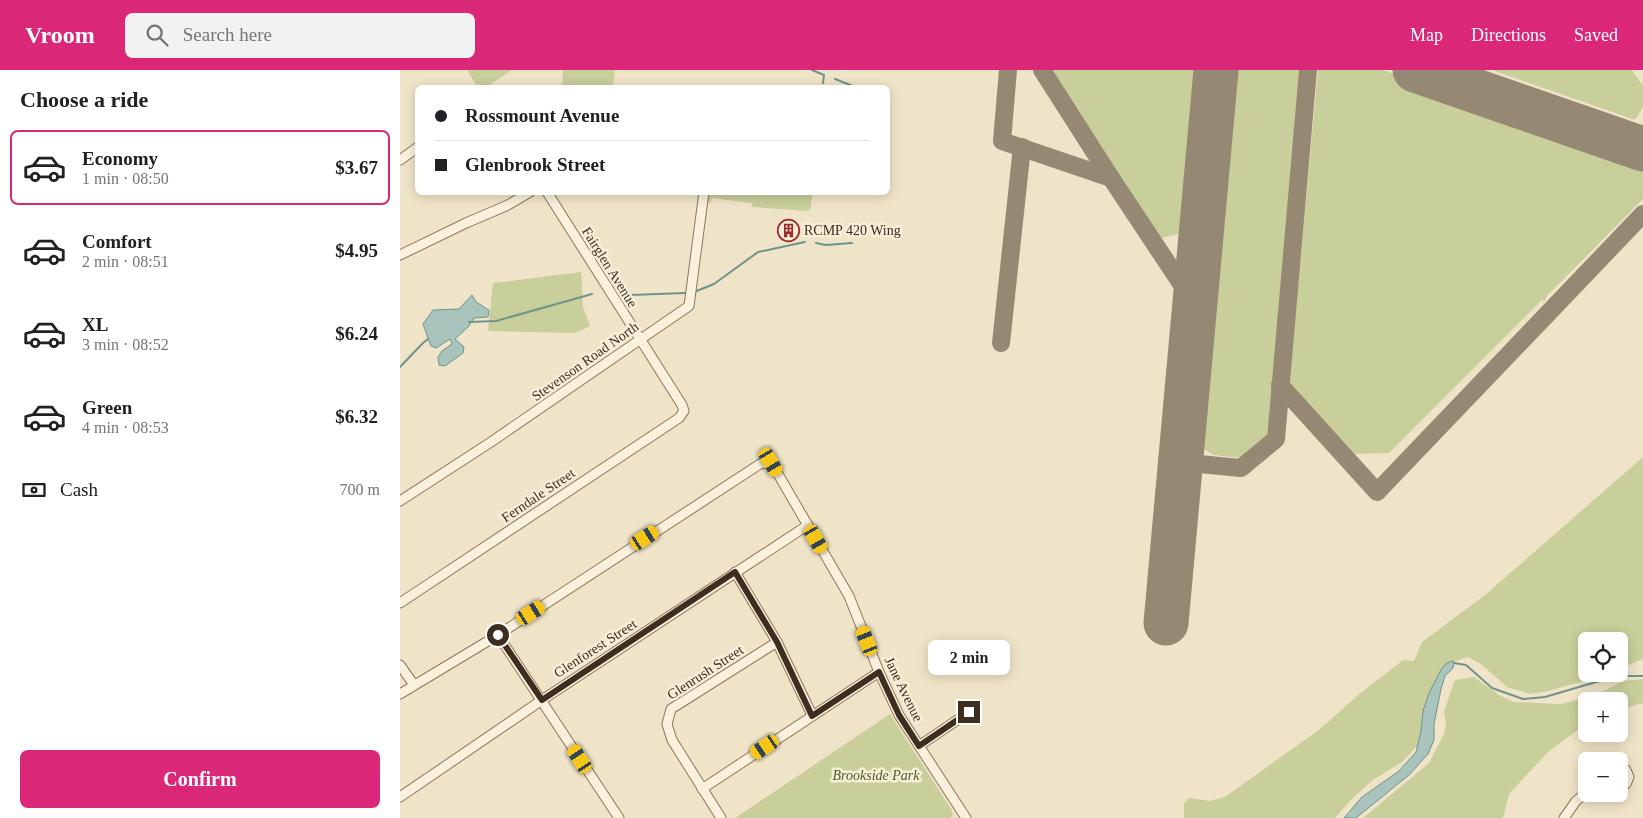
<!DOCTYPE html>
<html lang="en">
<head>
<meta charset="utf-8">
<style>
  body { margin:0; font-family:Georgia,serif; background:#f2f2f2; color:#202124; height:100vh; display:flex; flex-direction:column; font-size:19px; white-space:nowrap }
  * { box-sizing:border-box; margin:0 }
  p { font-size:16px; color:#757577 }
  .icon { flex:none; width:28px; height:28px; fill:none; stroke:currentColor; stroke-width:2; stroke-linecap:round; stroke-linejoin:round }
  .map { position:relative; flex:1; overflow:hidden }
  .details { display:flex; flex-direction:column; background:#fff; width:400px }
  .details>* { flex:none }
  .guide { position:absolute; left:15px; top:15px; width:475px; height:110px; border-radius:8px; box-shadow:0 2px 12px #0003; display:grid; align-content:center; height:110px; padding:0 20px; background:#fff }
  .buttons { position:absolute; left:1178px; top:562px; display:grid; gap:10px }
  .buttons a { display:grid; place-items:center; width:50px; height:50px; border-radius:8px; background:#fff; box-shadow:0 2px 12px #0003; font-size:25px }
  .end { position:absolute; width:22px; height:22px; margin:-11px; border:6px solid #3d2e20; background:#fff; box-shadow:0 0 0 2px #fff }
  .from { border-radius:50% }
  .bubble { position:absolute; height:35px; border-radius:8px; background:#fff; box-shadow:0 2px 12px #0003; font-size:16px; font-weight:700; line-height:35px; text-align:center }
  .car { position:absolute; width:15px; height:30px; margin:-15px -8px; border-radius:6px; box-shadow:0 0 4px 1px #0007; background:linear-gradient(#f5c518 24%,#345 0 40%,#f5c518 0 76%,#345 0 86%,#f5c518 0) }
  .guide b { display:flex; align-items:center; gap:18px; height:48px; font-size:19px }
  .guide b+b { border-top:1px solid #e0e0e0 }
  .guide i { width:12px; height:12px; background:#202124 }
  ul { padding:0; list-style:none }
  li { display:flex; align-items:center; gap:15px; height:75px; margin:0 10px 8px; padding:0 10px; border:2px solid transparent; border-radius:8px }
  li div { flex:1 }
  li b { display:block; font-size:19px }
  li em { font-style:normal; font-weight:700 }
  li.current { border-color:#db2777 }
  li>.icon { width:45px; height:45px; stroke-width:1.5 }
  h2 { padding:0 20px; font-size:22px; line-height:60px }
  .pay { display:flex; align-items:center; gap:12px; height:55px; padding:0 20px; font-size:19px }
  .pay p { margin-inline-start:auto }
  .action { display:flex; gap:10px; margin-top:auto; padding:10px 20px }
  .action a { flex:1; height:58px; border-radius:8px; background:#db2777; color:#fff; font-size:20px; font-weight:700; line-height:58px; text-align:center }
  header { display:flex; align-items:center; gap:30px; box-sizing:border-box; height:70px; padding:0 25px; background:#db2777; color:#fff }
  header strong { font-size:24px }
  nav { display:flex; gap:28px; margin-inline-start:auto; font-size:18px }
  .search { width:350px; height:45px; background:#f2f2f2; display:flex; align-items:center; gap:12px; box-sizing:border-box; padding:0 18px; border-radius:8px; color:#757577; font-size:19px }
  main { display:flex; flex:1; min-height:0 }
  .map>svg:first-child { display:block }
</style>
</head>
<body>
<header>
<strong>Vroom</strong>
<div class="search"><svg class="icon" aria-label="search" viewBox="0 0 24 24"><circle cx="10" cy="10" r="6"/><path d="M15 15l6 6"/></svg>Search here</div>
<nav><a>Map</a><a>Directions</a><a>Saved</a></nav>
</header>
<main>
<section class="details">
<h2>Choose a ride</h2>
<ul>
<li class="current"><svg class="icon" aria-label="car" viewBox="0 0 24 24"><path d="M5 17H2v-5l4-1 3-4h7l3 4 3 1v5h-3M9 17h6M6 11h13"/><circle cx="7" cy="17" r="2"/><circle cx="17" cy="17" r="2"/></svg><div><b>Economy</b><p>1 min · 08:50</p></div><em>$3.67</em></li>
<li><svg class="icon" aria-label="car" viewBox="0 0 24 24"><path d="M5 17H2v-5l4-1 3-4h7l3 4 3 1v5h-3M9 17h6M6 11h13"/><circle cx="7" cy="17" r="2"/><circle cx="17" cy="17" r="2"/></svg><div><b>Comfort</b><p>2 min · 08:51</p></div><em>$4.95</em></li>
<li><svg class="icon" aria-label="car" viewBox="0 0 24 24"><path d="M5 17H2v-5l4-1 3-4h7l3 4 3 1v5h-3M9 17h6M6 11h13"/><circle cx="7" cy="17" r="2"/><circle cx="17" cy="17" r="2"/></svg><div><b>XL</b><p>3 min · 08:52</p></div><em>$6.24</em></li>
<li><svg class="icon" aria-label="car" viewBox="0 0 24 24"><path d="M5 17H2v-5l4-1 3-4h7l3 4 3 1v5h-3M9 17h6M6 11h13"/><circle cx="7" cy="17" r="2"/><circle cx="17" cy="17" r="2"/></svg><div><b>Green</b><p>4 min · 08:53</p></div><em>$6.32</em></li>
</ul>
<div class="pay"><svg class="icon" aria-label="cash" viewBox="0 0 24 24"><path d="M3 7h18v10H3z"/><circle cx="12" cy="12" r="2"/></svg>Cash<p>700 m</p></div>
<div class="action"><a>Confirm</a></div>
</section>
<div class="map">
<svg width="1243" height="748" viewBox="0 0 1243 748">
  <rect width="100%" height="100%" fill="#f0e4c8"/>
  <g fill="#c9cf9b">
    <polygon points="67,0 112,0 92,13 90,17 78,18"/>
    <polygon points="163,0 215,0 213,17 162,17"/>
    <polygon points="646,0 801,0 785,162 762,168 709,105"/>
    <polygon points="833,0 899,0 868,364 842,388 813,385 800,376"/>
    <polygon points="918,0 983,0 1243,90 1243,129 1147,226 1143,234 1143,229 989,383 955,384 889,315"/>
    <polygon points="1092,0 1232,0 1243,16 1243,37 1235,50"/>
    <polygon points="308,123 412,123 411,138 407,141 352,137 352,133 312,128 310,133 308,131"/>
    <polygon points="181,202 183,237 190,256 175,263 88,261 93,213"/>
    <polygon points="1243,387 1243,589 1219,599 1219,571 1186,571 1186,604 1209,604 1148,621 1130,624 1107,617 1081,594 1068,587 1050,593 1036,617 1019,674 1002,692 973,710 951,730 935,748 784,748 784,733 789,728 810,731 825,727 920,659 957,626 1003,590 1014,591 1022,572 1085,525"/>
    <polygon points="1074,607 1099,625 1113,632 1161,634 1198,624 1223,611 1243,609 1243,633 1219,640 1219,631 1186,631 1186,654 1148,682 1109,724 1103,748 963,748 1029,693 1044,664 1046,655 1044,641 1055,610"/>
    <polygon points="490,644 551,739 553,744 551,748 335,748"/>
  </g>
  <g fill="#a9c4bc" stroke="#6f938a">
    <polygon points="72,225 76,232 89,240 88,247 74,248 69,256 55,269 64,277 63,283 45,296 39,295 38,287 42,281 52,274 50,269 36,278 31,276 23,254 33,240 59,239"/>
    <polygon points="1052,591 1054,592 1053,598 1045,606 1041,619 1034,654 1034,670 1028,684 1009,705 956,748 944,748 962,727 999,701 1016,682 1021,661 1023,641 1029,623 1042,598 1047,593"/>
  </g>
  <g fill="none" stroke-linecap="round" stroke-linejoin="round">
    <g stroke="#6f938a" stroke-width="2">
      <polyline points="412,0 424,5 423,13"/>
      <polyline points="435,9 458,18"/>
      <polyline points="416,173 426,175 452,173"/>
      <polyline points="294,222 314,214 358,182 405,172"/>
      <polyline points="231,225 285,223"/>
      <polyline points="69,252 96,251 192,224"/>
      <polyline points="0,297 23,273 28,269"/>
      <polyline points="1054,593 1066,595 1092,618 1123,629 1145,627 1196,612 1223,606 1243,606"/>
    </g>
    <g stroke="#968974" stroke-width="18">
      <polyline points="608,0 602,71 711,108"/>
      <polyline points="642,0 711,108 794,233"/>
      <polyline points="601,273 622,77"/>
      <polyline points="880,315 977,422 1243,144"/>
      <polyline points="780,385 799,394 841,398 876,369 908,0"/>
    </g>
    <g stroke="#968974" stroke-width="45">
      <polyline points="1015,0 1243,79"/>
      <polyline points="766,553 816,0"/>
    </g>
    <defs>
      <g id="minor">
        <polyline points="0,90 18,77"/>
        <polyline points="0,185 66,153 108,135 130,122"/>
        <polyline points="0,431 91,372 289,236 304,122"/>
        <polyline points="335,502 377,572 412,645"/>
        <polyline points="0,533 279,348 284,341 282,335 147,122"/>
        <polyline points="98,565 219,748"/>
        <polyline points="0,595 14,615"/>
        <polyline points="0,624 98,565 360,394 371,392 449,526 479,602 499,645 566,748"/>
        <polyline points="519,676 569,642"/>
        <polyline points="1219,695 1226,700 1229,707 1226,714 1219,719"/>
        <polyline points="302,719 479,602"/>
        <polyline points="0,727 142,630 408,455"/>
        <polyline points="321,748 272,670 267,654 271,639 377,572"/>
        <polyline points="1164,748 1176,731 1186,723"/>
      </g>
    </defs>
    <use href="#minor" stroke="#8d765c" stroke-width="11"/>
    <use href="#minor" stroke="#faf1dc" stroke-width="9"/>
  </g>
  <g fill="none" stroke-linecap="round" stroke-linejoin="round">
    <polyline stroke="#3d2e20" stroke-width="6" points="98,565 142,630 335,502 377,572 412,646 479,602 499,645 519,676 569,642"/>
  </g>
  <defs>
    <symbol id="building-ring" viewBox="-11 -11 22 22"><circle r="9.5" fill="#f7eed8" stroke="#9e2a2b" stroke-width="1.5"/><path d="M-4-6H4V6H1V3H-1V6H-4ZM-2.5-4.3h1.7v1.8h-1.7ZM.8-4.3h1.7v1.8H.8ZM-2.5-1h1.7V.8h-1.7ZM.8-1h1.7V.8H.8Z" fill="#9e2a2b"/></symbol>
  </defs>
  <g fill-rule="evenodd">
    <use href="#building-ring" x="376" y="148" width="25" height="25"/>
  </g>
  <g text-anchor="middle" stroke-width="5" stroke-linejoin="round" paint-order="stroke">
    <g font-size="14" fill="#3d2e20" stroke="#f7eed8" text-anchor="start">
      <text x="404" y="165">RCMP 420 Wing</text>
    </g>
    <g font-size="14" fill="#3d2e20" stroke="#f7eed8">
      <text transform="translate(210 197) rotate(58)" y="5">Fairglen Avenue</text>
      <text transform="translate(185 291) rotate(-35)" y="5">Stevenson Road North</text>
      <text transform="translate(138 425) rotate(-34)" y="5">Ferndale Street</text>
      <text transform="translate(195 578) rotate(-33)" y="5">Glenforest Street</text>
      <text transform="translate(305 602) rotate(-33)" y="5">Glenrush Street</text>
      <text transform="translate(504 619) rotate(64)" y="5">Jane Avenue</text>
    </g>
    <g font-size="14" font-style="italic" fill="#4d5a26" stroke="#f7eed8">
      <text x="476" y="710">Brookside Park</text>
    </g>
  </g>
</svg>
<div class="buttons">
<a><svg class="icon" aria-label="locate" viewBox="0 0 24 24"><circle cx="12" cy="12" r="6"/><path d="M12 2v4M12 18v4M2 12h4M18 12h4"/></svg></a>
<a>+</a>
<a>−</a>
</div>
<i class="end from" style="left:98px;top:565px"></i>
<i class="end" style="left:569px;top:642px"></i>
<div class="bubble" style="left:528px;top:570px;width:82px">2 min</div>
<i class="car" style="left:371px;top:392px;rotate:149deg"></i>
<i class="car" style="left:245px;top:468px;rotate:57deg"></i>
<i class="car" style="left:416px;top:469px;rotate:150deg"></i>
<i class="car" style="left:131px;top:543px;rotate:57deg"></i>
<i class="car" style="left:467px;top:571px;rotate:338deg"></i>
<i class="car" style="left:365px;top:677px;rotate:236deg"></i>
<i class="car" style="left:180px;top:689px;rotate:327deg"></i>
<div class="guide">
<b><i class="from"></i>Rossmount Avenue</b>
<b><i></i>Glenbrook Street</b>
</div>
</div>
</main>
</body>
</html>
